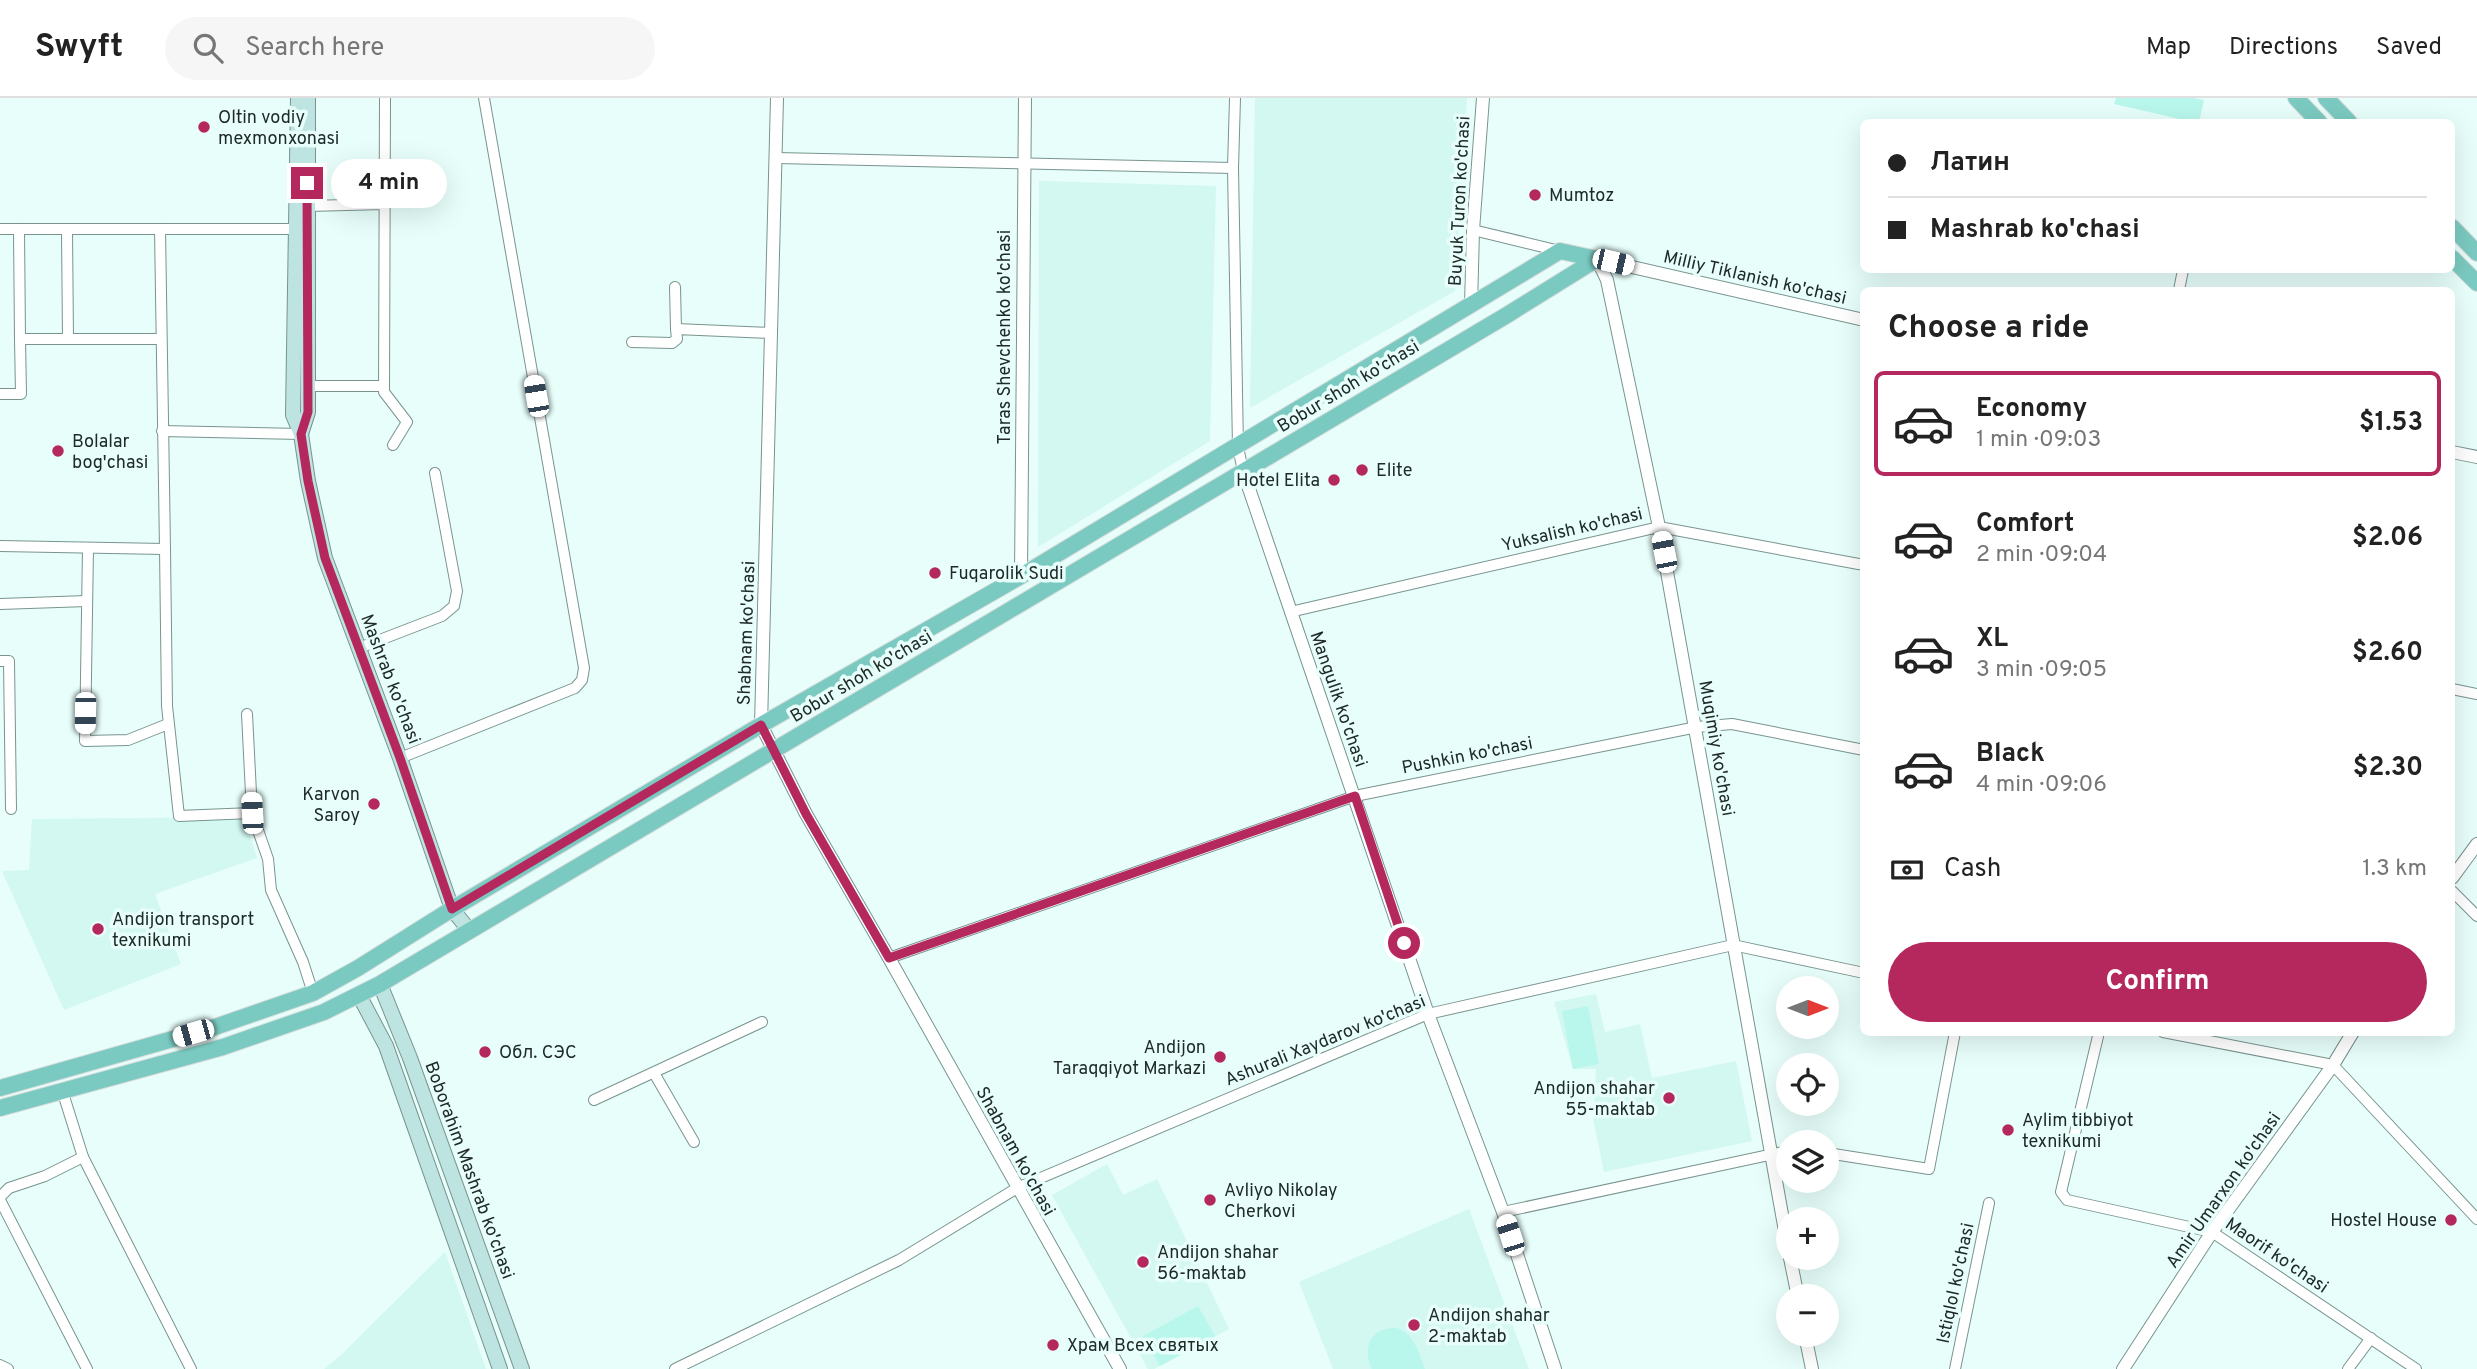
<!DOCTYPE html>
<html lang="en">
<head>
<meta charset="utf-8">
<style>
  body { margin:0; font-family:Overpass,sans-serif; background:#f6f6f6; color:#222; height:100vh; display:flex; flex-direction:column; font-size:26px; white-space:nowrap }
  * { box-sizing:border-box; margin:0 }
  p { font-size:23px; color:#767676 }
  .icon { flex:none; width:38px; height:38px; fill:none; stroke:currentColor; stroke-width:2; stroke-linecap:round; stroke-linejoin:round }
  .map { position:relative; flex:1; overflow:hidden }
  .drawer { position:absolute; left:1860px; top:189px; width:595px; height:749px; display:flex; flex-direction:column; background:#fff; border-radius:10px; box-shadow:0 7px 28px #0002 }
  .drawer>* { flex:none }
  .banner { position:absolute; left:1860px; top:21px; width:595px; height:154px; border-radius:10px; box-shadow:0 7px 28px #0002; display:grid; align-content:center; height:154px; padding:0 28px; background:#fff }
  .needle { width:46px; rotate:90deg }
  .controls { position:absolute; left:1776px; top:878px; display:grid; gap:14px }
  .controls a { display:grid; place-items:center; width:63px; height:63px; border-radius:50%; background:#fff; box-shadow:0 7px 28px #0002; font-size:35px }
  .end { position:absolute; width:32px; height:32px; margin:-16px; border:9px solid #b5285e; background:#fff; box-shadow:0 0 0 4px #fff }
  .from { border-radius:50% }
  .bubble { position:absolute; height:49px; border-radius:24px; background:#fff; box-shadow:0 7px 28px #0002; font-size:23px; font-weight:700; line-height:49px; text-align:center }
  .car { position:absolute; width:21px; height:42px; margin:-21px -10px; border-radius:9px; box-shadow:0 0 5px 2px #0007; background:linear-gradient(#fff 24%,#345 0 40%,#fff 0 76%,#345 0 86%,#fff 0) }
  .banner b { display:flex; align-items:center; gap:24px; height:66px; font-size:26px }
  .banner b+b { border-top:2px solid #e0e0e0 }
  .banner i { width:18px; height:18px; background:#222 }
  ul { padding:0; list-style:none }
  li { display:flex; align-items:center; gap:21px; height:105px; margin:0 14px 10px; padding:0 14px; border:4px solid transparent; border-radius:10px }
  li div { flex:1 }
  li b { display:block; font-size:26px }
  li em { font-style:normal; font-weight:700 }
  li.on { border-color:#b5285e }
  li>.icon { width:63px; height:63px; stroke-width:1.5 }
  h2 { padding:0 28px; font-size:32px; line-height:84px }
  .pay { display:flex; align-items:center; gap:18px; height:77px; padding:0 28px; font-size:26px }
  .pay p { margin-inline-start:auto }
  .action { display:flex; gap:14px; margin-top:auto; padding:14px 28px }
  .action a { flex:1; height:80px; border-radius:42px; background:#b5285e; color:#fff; font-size:28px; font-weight:700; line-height:80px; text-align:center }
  header { display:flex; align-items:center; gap:42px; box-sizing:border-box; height:98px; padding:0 35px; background:#fff; border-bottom:2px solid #e0e0e0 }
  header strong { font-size:33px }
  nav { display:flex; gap:38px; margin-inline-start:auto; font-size:24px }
  .search { width:490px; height:63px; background:#f6f6f6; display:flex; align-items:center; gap:18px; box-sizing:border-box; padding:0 24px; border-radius:38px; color:#767676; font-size:26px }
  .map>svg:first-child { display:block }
</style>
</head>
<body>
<header>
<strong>Swyft</strong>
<div class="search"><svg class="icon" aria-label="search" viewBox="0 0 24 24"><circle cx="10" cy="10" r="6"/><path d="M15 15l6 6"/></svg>Search here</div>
<nav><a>Map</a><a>Directions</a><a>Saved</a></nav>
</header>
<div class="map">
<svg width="2477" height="1271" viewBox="0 0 2477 1271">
  <rect width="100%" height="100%" fill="#e7fefa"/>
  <g fill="#d2f8f1">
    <polygon points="1255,0 1467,0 1455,193 1250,310"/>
    <polygon points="1039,83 1216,88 1210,343 1038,449"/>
    <polygon points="244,719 257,760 155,796 181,866 64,912 2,773 29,772 32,721"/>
    <polygon points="1596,896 1605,934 1640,926 1652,980 1736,963 1752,1043 1604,1074 1593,1020 1596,971 1573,971 1554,904"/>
    <polygon points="1107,1066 1123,1097 1157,1081 1229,1231 1154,1271 1148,1271 1052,1097"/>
    <polygon points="1469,1111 1529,1271 1333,1271 1299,1184"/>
    <polygon points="445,1154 486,1271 324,1271 340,1258"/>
  </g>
  <g fill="#b9f7ec">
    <polygon points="2116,0 2194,0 2204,2 2199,24 2193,24 2114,6"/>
    <polygon points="1588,908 1599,966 1573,971 1562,913"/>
    <polygon points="1198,1208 1215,1238 1160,1268 1143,1238"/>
    <path d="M1396,1230C1414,1235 1419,1255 1425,1271H1372C1362,1251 1370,1229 1396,1230Z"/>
  </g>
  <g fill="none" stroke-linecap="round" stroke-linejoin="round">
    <defs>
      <g id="minor">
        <polyline points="385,0 384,294 407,324 393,347"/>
        <polyline points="1235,0 1233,70 1238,349 1243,373"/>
        <polyline points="776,60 1233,70"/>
        <polyline points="308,108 385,106"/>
        <polyline points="0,131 296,131"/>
        <polyline points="19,131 20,241 161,241"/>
        <polyline points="160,131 165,451"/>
        <polyline points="67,132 68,241"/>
        <polyline points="1473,132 1560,153"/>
        <polyline points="675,189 676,231"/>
        <polyline points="2179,192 2183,172"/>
        <polyline points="632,244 672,245 677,241 676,231 772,235"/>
        <polyline points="308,288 384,288"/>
        <polyline points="0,296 21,296 20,241"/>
        <polyline points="162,333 301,336"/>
        <polyline points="0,448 165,451 167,608 179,718 252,715 268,761 271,792 303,864 313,895"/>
        <polyline points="88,450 85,643 128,642 168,626"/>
        <polyline points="0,506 87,503"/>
        <polyline points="1290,514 1659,429 1864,467"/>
        <polyline points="359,550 442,518 454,508 457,493 435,375"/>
        <polyline points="0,563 9,563 11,711"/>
        <polyline points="2452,591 2477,596"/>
        <polyline points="247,616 252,715"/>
        <polyline points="400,660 575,590 582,582 584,570 484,0"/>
        <polyline points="2452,793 2477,818"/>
        <polyline points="889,860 1355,698 1697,629 1732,626 1864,652"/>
        <polyline points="2099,934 2061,1094 2067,1102 2212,1134 2416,1271"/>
        <polyline points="2163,934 2333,967 2477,1121"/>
        <polyline points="654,975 694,1044"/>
        <polyline points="62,992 83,1059 191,1271"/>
        <polyline points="594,1002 762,924"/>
        <polyline points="1827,1055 1929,1071 1955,934"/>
        <polyline points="0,1099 9,1090 45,1078 83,1059"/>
        <polyline points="0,1102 87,1271"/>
        <polyline points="1503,1114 1788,1053"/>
        <polyline points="0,1267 8,1271"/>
        <polyline points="675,1271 899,1162 1017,1090 1428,916 1733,847 1864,875"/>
        <polyline points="1955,1271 1989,1105"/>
        <polyline points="2348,1271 2371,1240"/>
      </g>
      <g id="tertiary">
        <polyline points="777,0 761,627 806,716 889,860 1120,1271"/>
        <polyline points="1597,161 1607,182 1659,429 1788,1150"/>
        <polyline points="1597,161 1864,222"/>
        <polyline points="1471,208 1473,132 1483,0"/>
        <polyline points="2452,354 2477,359"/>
        <polyline points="1243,373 1428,916 1503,1114 1555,1271"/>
        <polyline points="1021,478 1025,0"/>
        <polyline points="2452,780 2477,746"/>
        <polyline points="1790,1160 1798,1199"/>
        <polyline points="1805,1237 1812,1271"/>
        <polyline points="2123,1271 2212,1134 2333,967 2353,934"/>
      </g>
      <g id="secondary">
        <polyline points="298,0 293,317 301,336 308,383 325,460 400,660 452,811 469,832"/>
        <polyline points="301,336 308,314 308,0"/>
        <polyline points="380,886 410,960 522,1271"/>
        <polyline points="359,897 386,948 500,1271"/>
      </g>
      <g id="primary">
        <polyline points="2296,0 2319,24"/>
        <polyline points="2326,0 2349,24"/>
        <polyline points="2452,129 2477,155"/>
        <polyline points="2452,160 2477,185"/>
        <polyline points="0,990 215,929 313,895 358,870 452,811 761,627 1021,478 1560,153 1597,161"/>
        <polyline points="0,1010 223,949 324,914 380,886 1507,217 1597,161"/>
      </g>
    </defs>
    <use href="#minor" stroke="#79948f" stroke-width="12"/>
    <use href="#tertiary" stroke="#79948f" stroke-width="14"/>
    <use href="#secondary" stroke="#79948f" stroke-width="16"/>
    <use href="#primary" stroke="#dbdddd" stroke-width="18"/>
    <use href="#minor" stroke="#fff" stroke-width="10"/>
    <use href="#tertiary" stroke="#fff" stroke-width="12"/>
    <use href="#secondary" stroke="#bde4e0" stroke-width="14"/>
    <use href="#primary" stroke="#7bcac1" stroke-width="16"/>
  </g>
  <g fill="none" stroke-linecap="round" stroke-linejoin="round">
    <polyline stroke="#b5285e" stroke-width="9" points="307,85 308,314 301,336 308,383 325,460 400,660 452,811 761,627 806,716 889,860 1355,698 1404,845"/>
  </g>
  <g fill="#b5285e" stroke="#e7fefa" stroke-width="2.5">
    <circle cx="204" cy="29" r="7"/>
    <circle cx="1535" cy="97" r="7"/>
    <circle cx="58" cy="353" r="7"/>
    <circle cx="1362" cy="372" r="7"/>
    <circle cx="1334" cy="382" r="7"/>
    <circle cx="935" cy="475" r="7"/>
    <circle cx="374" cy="706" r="7"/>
    <circle cx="98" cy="831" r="7"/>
    <circle cx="485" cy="954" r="7"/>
    <circle cx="1220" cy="959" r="7"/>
    <circle cx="1669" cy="1000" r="7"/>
    <circle cx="2008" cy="1032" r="7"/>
    <circle cx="1210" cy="1102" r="7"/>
    <circle cx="2451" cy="1122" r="7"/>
    <circle cx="1143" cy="1164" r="7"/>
    <circle cx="1414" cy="1227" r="7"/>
    <circle cx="1053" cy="1247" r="7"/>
  </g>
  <g text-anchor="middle" stroke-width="7" stroke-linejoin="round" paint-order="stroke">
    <g font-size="18" fill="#202b29" stroke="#e7fefa" text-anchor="start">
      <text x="218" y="25">Oltin vodiy<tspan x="218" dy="21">mexmonxonasi</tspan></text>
      <text x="1549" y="103">Mumtoz</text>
      <text x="72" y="349">Bolalar<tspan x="72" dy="21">bog'chasi</tspan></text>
      <text x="1376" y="378">Elite</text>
      <text x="1320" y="388" text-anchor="end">Hotel Elita</text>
      <text x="949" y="481">Fuqarolik Sudi</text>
      <text x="360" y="702" text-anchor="end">Karvon<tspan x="360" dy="21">Saroy</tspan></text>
      <text x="112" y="827">Andijon transport<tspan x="112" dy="21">texnikumi</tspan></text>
      <text x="1206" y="955" text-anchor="end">Andijon<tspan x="1206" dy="21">Taraqqiyot Markazi</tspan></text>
      <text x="499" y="960">Обл. СЭС</text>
      <text x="1655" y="996" text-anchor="end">Andijon shahar<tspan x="1655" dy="21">55-maktab</tspan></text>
      <text x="2022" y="1028">Aylim tibbiyot<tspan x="2022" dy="21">texnikumi</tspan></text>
      <text x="1224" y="1098">Avliyo Nikolay<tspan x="1224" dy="21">Cherkovi</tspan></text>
      <text x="2437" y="1128" text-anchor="end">Hostel House</text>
      <text x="1157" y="1160">Andijon shahar<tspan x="1157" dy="21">56-maktab</tspan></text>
      <text x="1428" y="1223">Andijon shahar<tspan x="1428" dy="21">2-maktab</tspan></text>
      <text x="1067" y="1253">Храм Всех святых</text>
    </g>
    <g font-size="18" fill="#202b29" stroke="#e7fefa">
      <text transform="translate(1459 103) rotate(-87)" y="6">Buyuk Turon ko'chasi</text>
      <text transform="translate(1755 179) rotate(13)" y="6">Milliy Tiklanish ko'chasi</text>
      <text transform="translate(1004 239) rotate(-90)" y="6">Taras Shevchenko ko'chasi</text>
      <text transform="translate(1348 288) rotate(-31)" y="6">Bobur shoh ko'chasi</text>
      <text transform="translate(1572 431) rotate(-13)" y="6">Yuksalish ko'chasi</text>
      <text transform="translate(746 535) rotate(-88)" y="6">Shabnam ko'chasi</text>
      <text transform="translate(861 578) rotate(-31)" y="6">Bobur shoh ko'chasi</text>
      <text transform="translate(391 581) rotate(69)" y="6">Mashrab ko'chasi</text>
      <text transform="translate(1339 601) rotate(71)" y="6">Mangulik ko'chasi</text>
      <text transform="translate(1717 650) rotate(80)" y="6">Muqimiy ko'chasi</text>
      <text transform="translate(1467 657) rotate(-11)" y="6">Pushkin ko'chasi</text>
      <text transform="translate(1325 942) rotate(-22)" y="6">Ashurali Xaydarov ko'chasi</text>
      <text transform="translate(1016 1053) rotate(61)" y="6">Shabnam ko'chasi</text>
      <text transform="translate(470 1072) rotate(70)" y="6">Boborahim Mashrab ko'chasi</text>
      <text transform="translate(2223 1092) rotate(-55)" y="6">Amir Umarxon ko'chasi</text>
      <text transform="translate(2277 1157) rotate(34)" y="6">Maorif ko'chasi</text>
      <text transform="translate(1955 1185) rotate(-78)" y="6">Istiqlol ko'chasi</text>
    </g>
  </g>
</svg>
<div class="controls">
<a><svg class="needle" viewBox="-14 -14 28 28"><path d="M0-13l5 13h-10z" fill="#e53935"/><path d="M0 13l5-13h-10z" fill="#767676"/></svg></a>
<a><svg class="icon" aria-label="locate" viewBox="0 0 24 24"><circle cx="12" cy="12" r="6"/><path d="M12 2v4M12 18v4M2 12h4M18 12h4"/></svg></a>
<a><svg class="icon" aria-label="layers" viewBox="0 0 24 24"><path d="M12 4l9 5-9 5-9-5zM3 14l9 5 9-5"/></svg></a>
<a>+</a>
<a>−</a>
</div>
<i class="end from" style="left:1404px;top:845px"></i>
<i class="end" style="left:307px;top:85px"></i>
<div class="bubble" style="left:331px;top:61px;width:116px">4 min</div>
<i class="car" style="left:1613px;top:164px;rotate:103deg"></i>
<i class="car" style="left:536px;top:298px;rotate:350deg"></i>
<i class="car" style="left:1664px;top:454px;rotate:349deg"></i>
<i class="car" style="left:85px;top:615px;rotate:181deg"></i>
<i class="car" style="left:252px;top:715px;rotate:357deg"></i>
<i class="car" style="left:193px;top:935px;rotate:254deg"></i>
<i class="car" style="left:1510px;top:1137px;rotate:342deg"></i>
<div class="banner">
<b><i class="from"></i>Латин</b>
<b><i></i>Mashrab ko'chasi</b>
</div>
<section class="drawer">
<h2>Choose a ride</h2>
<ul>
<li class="on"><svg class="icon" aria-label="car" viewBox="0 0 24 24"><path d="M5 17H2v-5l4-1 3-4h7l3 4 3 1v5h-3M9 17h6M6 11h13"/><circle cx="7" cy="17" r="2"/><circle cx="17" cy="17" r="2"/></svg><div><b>Economy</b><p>1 min · 09:03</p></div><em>$1.53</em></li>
<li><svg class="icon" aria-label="car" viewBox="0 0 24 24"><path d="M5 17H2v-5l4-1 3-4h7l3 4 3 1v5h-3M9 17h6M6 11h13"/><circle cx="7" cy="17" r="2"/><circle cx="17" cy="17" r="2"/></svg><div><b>Comfort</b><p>2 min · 09:04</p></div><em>$2.06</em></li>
<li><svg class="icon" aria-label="car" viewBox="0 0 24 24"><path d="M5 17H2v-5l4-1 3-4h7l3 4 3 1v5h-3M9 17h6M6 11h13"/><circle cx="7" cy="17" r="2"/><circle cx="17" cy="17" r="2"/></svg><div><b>XL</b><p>3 min · 09:05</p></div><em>$2.60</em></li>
<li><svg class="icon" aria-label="car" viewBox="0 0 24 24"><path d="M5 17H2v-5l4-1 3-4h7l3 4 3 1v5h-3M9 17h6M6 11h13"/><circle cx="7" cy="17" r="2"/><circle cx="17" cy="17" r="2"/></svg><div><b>Black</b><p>4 min · 09:06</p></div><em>$2.30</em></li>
</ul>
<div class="pay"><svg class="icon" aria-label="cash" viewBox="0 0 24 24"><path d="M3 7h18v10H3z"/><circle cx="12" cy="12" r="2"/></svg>Cash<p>1.3 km</p></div>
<div class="action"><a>Confirm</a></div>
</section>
</div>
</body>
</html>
